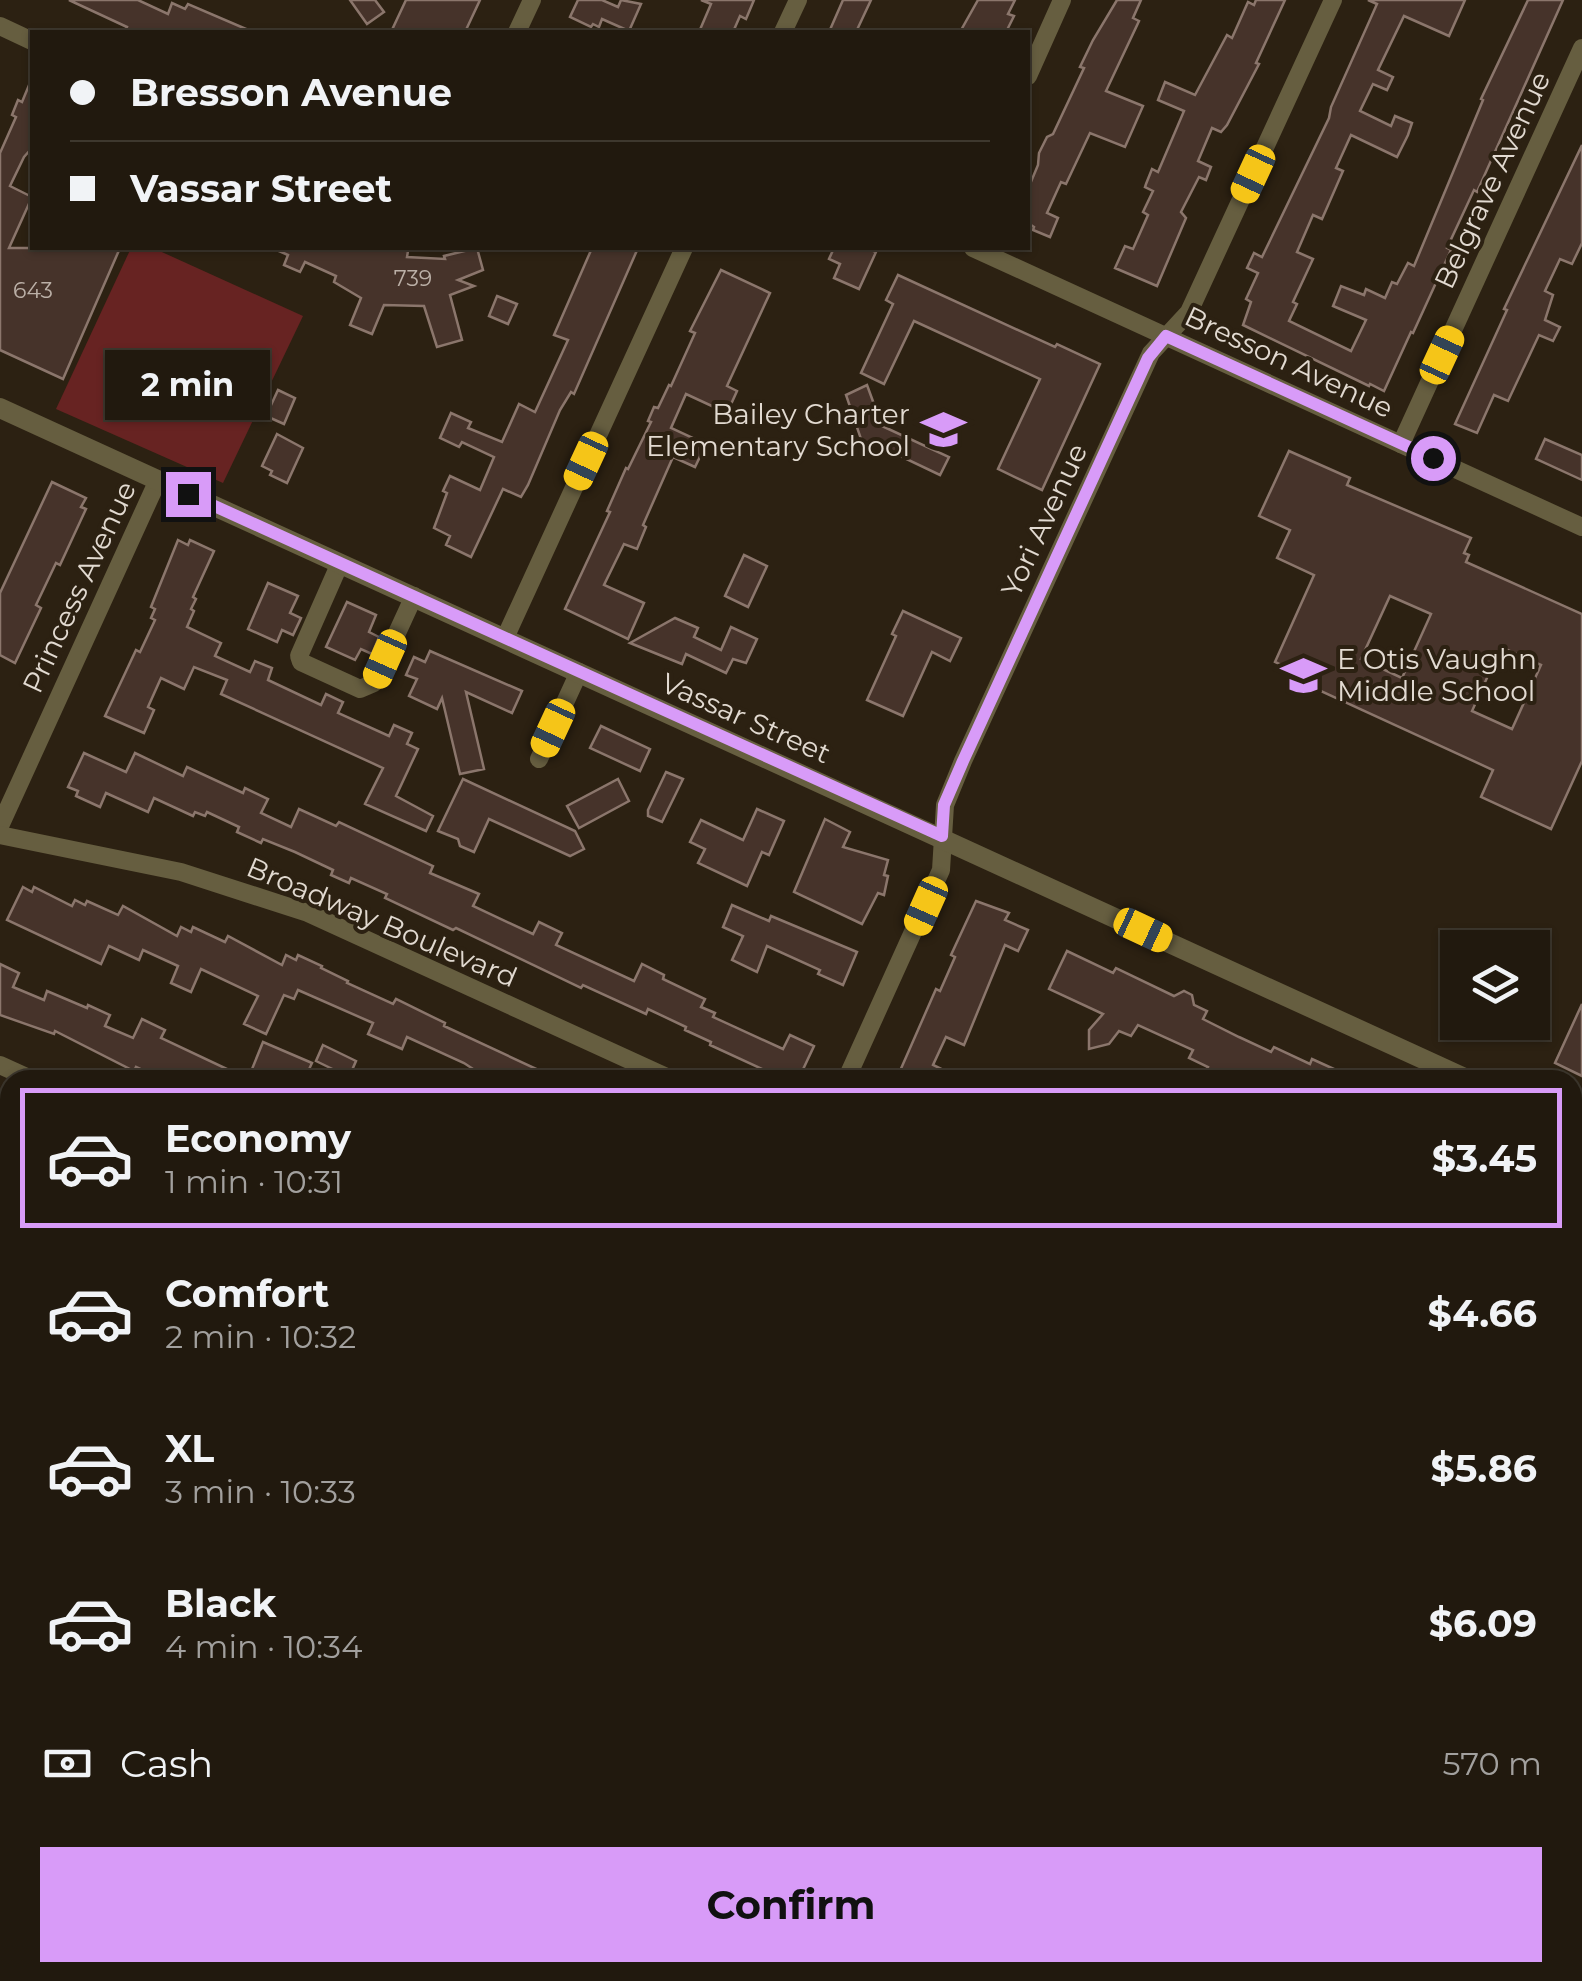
<!DOCTYPE html>
<html lang="en">
<head>
<meta charset="utf-8">
<style>
  body { margin:0; font-family:Montserrat,sans-serif; background:#2d261c; color:#f1f3f6; height:100vh; display:flex; flex-direction:column; font-size:38px; white-space:nowrap }
  * { box-sizing:border-box; margin:0 }
  p { font-size:32px; color:#a2a09e }
  .icon { flex:none; width:55px; height:55px; fill:none; stroke:currentColor; stroke-width:2; stroke-linecap:round; stroke-linejoin:round }
  .map { position:relative; flex:1; overflow:hidden }
  .panel { position:absolute; left:0px; top:1070px; width:1582px; height:912px; display:flex; flex-direction:column; background:#21190e; border-radius:30px 30px 0 0; box-shadow:0 2px 8px #0004,0 0 0 2px #3e382e }
  .panel>* { flex:none }
  .top-card { position:absolute; left:30px; top:30px; width:1000px; height:220px; border-radius:0px; box-shadow:0 2px 8px #0004,0 0 0 2px #3e382e; display:grid; align-content:center; height:220px; padding:0 40px; background:#21190e }
  .tools { position:absolute; left:1440px; top:930px; display:grid; gap:20px }
  .tools a { display:grid; place-items:center; width:110px; height:110px; border-radius:0px; background:#21190e; box-shadow:0 2px 8px #0004,0 0 0 2px #3e382e; font-size:50px }
  .end { position:absolute; width:45px; height:45px; margin:-22px; border:12px solid #d89bf8; background:#111; box-shadow:0 0 0 5px #111 }
  .from { border-radius:50% }
  .bubble { position:absolute; height:70px; border-radius:0px; background:#21190e; box-shadow:0 2px 8px #0004,0 0 0 2px #3e382e; font-size:32px; font-weight:700; line-height:70px; text-align:center }
  .car { position:absolute; width:30px; height:60px; margin:-30px -15px; border-radius:12px; box-shadow:0 0 8px 2px #0007; background:linear-gradient(#f5c518 24%,#345 0 40%,#f5c518 0 76%,#345 0 86%,#f5c518 0) }
  .top-card b { display:flex; align-items:center; gap:35px; height:95px; font-size:38px }
  .top-card b+b { border-top:2px solid #3e382e }
  .top-card i { width:25px; height:25px; background:#f1f3f6 }
  ul { padding:18px 0 0; list-style:none }
  li { display:flex; align-items:center; gap:30px; height:140px; margin:0 20px 15px; padding:0 20px; border:5px solid transparent; border-radius:0px }
  li div { flex:1 }
  li b { display:block; font-size:38px }
  li em { font-style:normal; font-weight:700 }
  li.active { border-color:#d89bf8 }
  li>.icon { width:90px; height:90px; stroke-width:1.5 }
  .pay { display:flex; align-items:center; gap:25px; height:110px; padding:0 40px; font-size:38px }
  .pay p { margin-inline-start:auto }
  .button { display:flex; gap:20px; margin-top:auto; padding:20px 40px }
  .button a { flex:1; height:115px; border-radius:0px; background:#d89bf8; color:#111; font-size:40px; font-weight:700; line-height:115px; text-align:center }
  .map>svg:first-child { display:block }
</style>
</head>
<body>
<div class="map">
<svg width="1582" height="1981" viewBox="0 0 1582 1981">
  <rect width="100%" height="100%" fill="#2c2112"/>
  <g fill="#672322">
    <polygon points="131,248 153,248 303,316 223,483 56,409"/>
    <polygon points="347,1973 365,1981 105,1981 86,1973"/>
  </g>
  <g fill="#46332a" stroke="#8b766c" stroke-width="2.5" fill-rule="evenodd">
    <polygon points="69,0 138,0 168,14 172,3 185,9 188,4 253,32 125,32 127,27"/>
    <polygon points="350,0 375,0 384,12 367,24"/>
    <polygon points="406,0 480,0 465,32 391,32"/>
    <polygon points="578,0 602,0 618,7 621,0 641,4 629,31 602,19 599,27 593,24 591,27 570,17"/>
    <polygon points="701,0 754,0 746,19 740,16 733,32 699,32 711,4"/>
    <polygon points="843,0 871,0 856,32 829,32"/>
    <polygon points="978,0 1015,0 1008,14 1014,16 1006,32 960,32"/>
    <polygon points="1117,0 1141,0 1133,18 1139,21 1106,91 1143,106 1125,147 1090,133 1066,184 1061,182 1047,213 1058,218 1050,237 1033,230 1034,227 1028,223 1028,189 1038,165 1039,153 1047,137 1053,134 1084,68 1080,67 1093,40"/>
    <polygon points="1256,0 1285,0 1256,63 1259,64 1227,125 1221,132 1212,128 1198,161 1211,167 1206,180 1199,177 1181,212 1186,218 1157,286 1115,268 1125,246 1133,249 1148,215 1143,212 1153,191 1145,187 1146,184 1152,169 1158,172 1184,111 1158,100 1165,82 1195,95 1227,35 1232,38 1248,2 1254,5"/>
    <polygon points="1368,0 1465,0 1449,36 1404,16 1378,70 1393,77 1387,90 1373,84 1360,111 1391,126 1395,116 1412,123 1408,135 1397,157 1351,135 1336,168 1343,171 1322,219 1313,215 1297,252 1313,259 1293,302 1297,304 1289,321 1351,351 1366,320 1333,306 1341,286 1364,295 1366,289 1385,298 1392,282 1397,284 1408,263 1414,266 1483,100 1481,99 1528,0 1563,0 1477,192 1474,190 1447,248 1451,250 1413,333 1411,332 1384,391 1370,384 1369,386 1243,325 1251,302 1246,299 1258,273 1247,268 1254,253 1262,257 1329,118 1331,107 1377,4"/>
    <polygon points="32,78 32,148 24,157 10,186 32,197 9,248 120,248 63,379 0,350 0,153 16,117 12,115 18,100 22,102"/>
    <polygon points="1582,145 1582,243 1572,264 1560,259 1545,291 1553,295 1545,320 1560,327 1553,341 1539,335 1508,401 1494,395 1477,433 1455,424 1507,310 1504,309"/>
    <polygon points="272,248 371,248 408,251 407,257 445,259 444,256 477,248 483,270 458,280 474,286 450,295 462,340 437,347 424,306 384,305 372,334 350,325 361,298 334,282 336,276 305,262 300,272 284,265 288,255"/>
    <polygon points="592,248 638,248 574,394 571,392 560,410 528,485 521,497 503,489 471,557 446,545 450,536 434,528 447,493 443,491 450,476 480,490 494,457 462,442 459,447 440,438 451,413 471,422 468,428 502,442 519,404 535,412 568,340 554,335"/>
    <polygon points="834,248 866,248 876,252 859,289 834,278 840,264 829,259"/>
    <polygon points="721,270 770,293 727,386 737,391 727,413 686,394 671,428 706,444 695,467 673,457 643,525 646,527 637,549 624,544 604,585 644,603 628,639 565,609 610,512 607,511 626,468 628,469 651,422 648,421 654,407 658,408 669,385 671,386 695,333 690,331"/>
    <polygon points="898,275 1055,347 1057,344 1100,364 1042,490 998,469 1040,379 914,321 884,384 861,373 893,304 886,300"/>
    <polygon points="497,296 517,304 508,324 489,316"/>
    <polygon points="867,385 882,426 949,457 940,475 871,442 863,445 846,395"/>
    <polygon points="278,390 295,398 284,424 266,416"/>
    <polygon points="277,434 303,448 287,483 270,475 272,471 262,466"/>
    <polygon points="1545,439 1582,455 1582,480 1536,459"/>
    <path d="M1289,451L1350,478L1347,485L1471,538L1464,553L1469,555L1466,562L1582,614V761L1551,829L1481,797L1493,770L1301,682L1304,676L1275,662L1314,575L1277,558L1290,530L1259,516ZM1390,596L1431,614L1402,678L1361,659ZM1501,647L1541,665L1512,729L1472,711Z"/>
    <polygon points="52,482 86,498 81,507 86,509 60,565 56,563 36,605 41,608 15,663 0,655 0,593"/>
    <polygon points="178,540 188,545 190,540 214,551 193,597 196,599 191,609 194,611 187,627 221,643 215,656 250,672 255,661 272,668 268,680 321,705 326,694 343,702 338,713 389,736 394,725 412,733 407,744 418,749 396,796 433,816 426,831 365,804 383,768 221,694 227,680 194,667 184,689 161,678 148,707 154,710 144,733 105,716 136,650 140,652 155,620 151,618 155,609 151,607"/>
    <polygon points="744,555 767,566 748,607 725,596"/>
    <polygon points="268,583 298,596 290,613 301,618 293,635 282,630 277,642 248,629"/>
    <polygon points="347,602 376,615 369,632 379,637 372,654 361,649 355,660 326,647"/>
    <polygon points="903,611 961,638 950,661 932,652 903,716 867,700 896,636 892,634"/>
    <polygon points="675,618 698,628 694,637 721,650 731,627 757,639 746,663 733,659 726,673 686,654 682,664 630,643"/>
    <polygon points="430,651 522,691 512,713 466,692 484,769 460,774 442,698 437,709 409,696 417,679 406,675 414,657 425,662"/>
    <polygon points="601,726 650,749 640,771 590,748"/>
    <polygon points="84,753 126,772 135,753 183,776 187,767 243,793 245,788 268,799 261,813 291,827 299,809 336,826 339,822 433,866 430,873 479,894 473,906 533,934 539,922 562,933 556,945 634,981 642,964 664,975 663,979 705,999 701,1007 715,1013 713,1017 783,1049 790,1035 814,1046 798,1080 788,1075 786,1080 710,1045 711,1042 685,1030 686,1027 648,1009 646,1014 583,985 581,988 456,928 453,930 385,898 387,894 351,878 349,883 331,875 333,870 295,852 263,839 261,843 237,832 239,827 207,812 205,816 195,812 193,816 154,798 148,812 106,793 100,807 76,796 78,791 68,787"/>
    <polygon points="666,772 683,779 662,822 648,816 648,810"/>
    <polygon points="463,779 575,831 584,849 570,856 489,819 474,852 460,846 458,839 438,831"/>
    <polygon points="618,779 629,801 579,828 567,806"/>
    <polygon points="757,809 784,821 769,855 762,852 747,886 698,863 705,849 690,842 701,820 743,840"/>
    <polygon points="825,819 850,832 843,847 888,860 884,875 888,876 884,895 878,893 862,924 794,892"/>
    <polygon points="23,887 32,892 34,887 72,906 75,900 85,905 87,901 118,915 123,906 177,936 181,927 191,932 193,927 225,942 228,936 282,965 286,955 296,960 298,955 322,966 321,968 348,981 347,983 393,1004 396,999 445,1023 444,1026 560,1080 472,1080 476,1071 464,1063 407,1037 402,1049 368,1034 373,1023 298,990 294,999 284,995 266,1034 244,1024 258,996 201,969 191,992 171,983 178,966 143,950 139,960 109,946 101,964 7,920"/>
    <polygon points="976,901 1009,913 1005,920 1028,930 1018,951 1005,945 964,1045 946,1037 933,1065 964,1080 896,1080 936,989 940,991 955,957 951,955"/>
    <polygon points="732,905 769,921 771,916 857,952 843,985 818,974 820,970 767,946 757,972 732,960 743,936 723,927"/>
    <polygon points="1067,951 1113,973 1116,968 1174,996 1184,991 1192,995 1194,1005 1207,1011 1203,1019 1239,1037 1271,1052 1274,1047 1310,1064 1312,1059 1358,1080 1221,1080 1205,1073 1208,1067 1189,1058 1193,1050 1138,1025 1131,1036 1119,1031 1109,1044 1089,1049 1089,1030 1103,1014 1049,989"/>
    <polygon points="0,964 19,973 13,987 44,1000 47,991 87,1008 88,1005 110,1015 105,1026 133,1038 142,1019 165,1030 161,1038 248,1079 263,1042 312,1063 304,1080 164,1080 136,1067 134,1071 55,1031 54,1034 0,1015"/>
    <polygon points="1582,1004 1582,1076 1555,1063"/>
    <polygon points="323,1045 356,1061 349,1077 316,1061"/>
  </g>
  <g fill="none" stroke-linecap="round" stroke-linejoin="round">
    <g stroke="#665e40" stroke-width="18">
      <polyline points="0,26 32,41"/>
      <polyline points="517,32 532,0"/>
      <polyline points="783,32 798,0"/>
      <polyline points="1028,76 1062,0"/>
      <polyline points="973,248 1582,527"/>
      <polyline points="1401,444 1582,48"/>
      <polyline points="340,563 299,656 301,662 360,689 374,683 414,596"/>
      <polyline points="505,638 684,248"/>
      <polyline points="539,759 579,672"/>
      <polyline points="0,826 158,480"/>
      <polyline points="0,835 181,872 308,913 673,1080"/>
      <polyline points="0,1065 33,1080"/>
      <polyline points="846,1080 941,870 945,805 963,761 1151,353 1189,312 1333,0"/>
      <polyline points="1572,1251 1582,1240"/>
      <polyline points="0,1362 10,1366"/>
      <polyline points="0,1669 10,1674"/>
      <polyline points="661,1972 679,1981"/>
      <polyline points="1329,1972 1348,1981"/>
      <polyline points="429,1981 433,1972"/>
      <polyline points="1453,1981 1457,1972"/>
    </g>
    <g stroke="#665e40" stroke-width="20">
      <polyline points="0,408 1469,1080"/>
      <polyline points="1572,1127 1582,1131"/>
    </g>
  </g>
  <g fill="none" stroke-linecap="round" stroke-linejoin="round">
    <polyline stroke="#d89bf8" stroke-width="12" points="188,494 942,836 944,805 963,761 1148,358 1166,336 1433,458"/>
  </g>
  <defs>
    <symbol id="school-bare" viewBox="-9 -9 18 18"><path d="M0-5L7-2L0 1L-7-2ZM-4 1L0 2.5L4 1V4Q0 6-4 4Z" fill="#d89bf8" stroke="#2c2112" stroke-width="2.5" paint-order="stroke"/></symbol>
  </defs>
  <g fill-rule="evenodd">
    <use href="#school-bare" x="912" y="398" width="63" height="63"/>
    <use href="#school-bare" x="1272" y="644" width="63" height="63"/>
  </g>
  <g text-anchor="middle" stroke-width="8" stroke-linejoin="round" paint-order="stroke">
    <g font-size="22" fill="#bbb0a7">
      <text x="413" y="286">739</text>
      <text x="33" y="298">643</text>
    </g>
    <g font-size="28" fill="#e2dad1" stroke="#2c2112">
      <text transform="translate(1492 180) rotate(-65)" y="10">Belgrave Avenue</text>
      <text transform="translate(1289 362) rotate(25)" y="10">Bresson Avenue</text>
      <text transform="translate(1044 520) rotate(-65)" y="10">Yori Avenue</text>
      <text transform="translate(79 587) rotate(-65)" y="10">Princess Avenue</text>
      <text transform="translate(746 718) rotate(24)" y="10">Vassar Street</text>
      <text transform="translate(382 922) rotate(23)" y="10">Broadway Boulevard</text>
    </g>
    <g font-size="28" fill="#e2dad1" stroke="#2c2112" text-anchor="end">
      <text x="910" y="424">Bailey Charter<tspan x="910" dy="32">Elementary School</tspan></text>
      <text x="1337" y="669" text-anchor="start">E Otis Vaughn<tspan x="1337" dy="32">Middle School</tspan></text>
    </g>
  </g>
</svg>
<div class="tools">
<a><svg class="icon" aria-label="layers" viewBox="0 0 24 24"><path d="M12 4l9 5-9 5-9-5zM3 14l9 5 9-5"/></svg></a>
</div>
<i class="end from" style="left:1433px;top:458px"></i>
<i class="end" style="left:188px;top:494px"></i>
<div class="bubble" style="left:105px;top:350px;width:165px">2 min</div>
<i class="car" style="left:1253px;top:174px;rotate:205deg"></i>
<i class="car" style="left:1442px;top:355px;rotate:25deg"></i>
<i class="car" style="left:586px;top:461px;rotate:205deg"></i>
<i class="car" style="left:385px;top:659px;rotate:204deg"></i>
<i class="car" style="left:553px;top:728px;rotate:205deg"></i>
<i class="car" style="left:926px;top:906px;rotate:204deg"></i>
<i class="car" style="left:1143px;top:930px;rotate:115deg"></i>
<div class="top-card">
<b><i class="from"></i>Bresson Avenue</b>
<b><i></i>Vassar Street</b>
</div>
<section class="panel">
<ul>
<li class="active"><svg class="icon" aria-label="car" viewBox="0 0 24 24"><path d="M5 17H2v-5l4-1 3-4h7l3 4 3 1v5h-3M9 17h6M6 11h13"/><circle cx="7" cy="17" r="2"/><circle cx="17" cy="17" r="2"/></svg><div><b>Economy</b><p>1 min · 10:31</p></div><em>$3.45</em></li>
<li><svg class="icon" aria-label="car" viewBox="0 0 24 24"><path d="M5 17H2v-5l4-1 3-4h7l3 4 3 1v5h-3M9 17h6M6 11h13"/><circle cx="7" cy="17" r="2"/><circle cx="17" cy="17" r="2"/></svg><div><b>Comfort</b><p>2 min · 10:32</p></div><em>$4.66</em></li>
<li><svg class="icon" aria-label="car" viewBox="0 0 24 24"><path d="M5 17H2v-5l4-1 3-4h7l3 4 3 1v5h-3M9 17h6M6 11h13"/><circle cx="7" cy="17" r="2"/><circle cx="17" cy="17" r="2"/></svg><div><b>XL</b><p>3 min · 10:33</p></div><em>$5.86</em></li>
<li><svg class="icon" aria-label="car" viewBox="0 0 24 24"><path d="M5 17H2v-5l4-1 3-4h7l3 4 3 1v5h-3M9 17h6M6 11h13"/><circle cx="7" cy="17" r="2"/><circle cx="17" cy="17" r="2"/></svg><div><b>Black</b><p>4 min · 10:34</p></div><em>$6.09</em></li>
</ul>
<div class="pay"><svg class="icon" aria-label="cash" viewBox="0 0 24 24"><path d="M3 7h18v10H3z"/><circle cx="12" cy="12" r="2"/></svg>Cash<p>570 m</p></div>
<div class="button"><a>Confirm</a></div>
</section>
</div>
</body>
</html>
